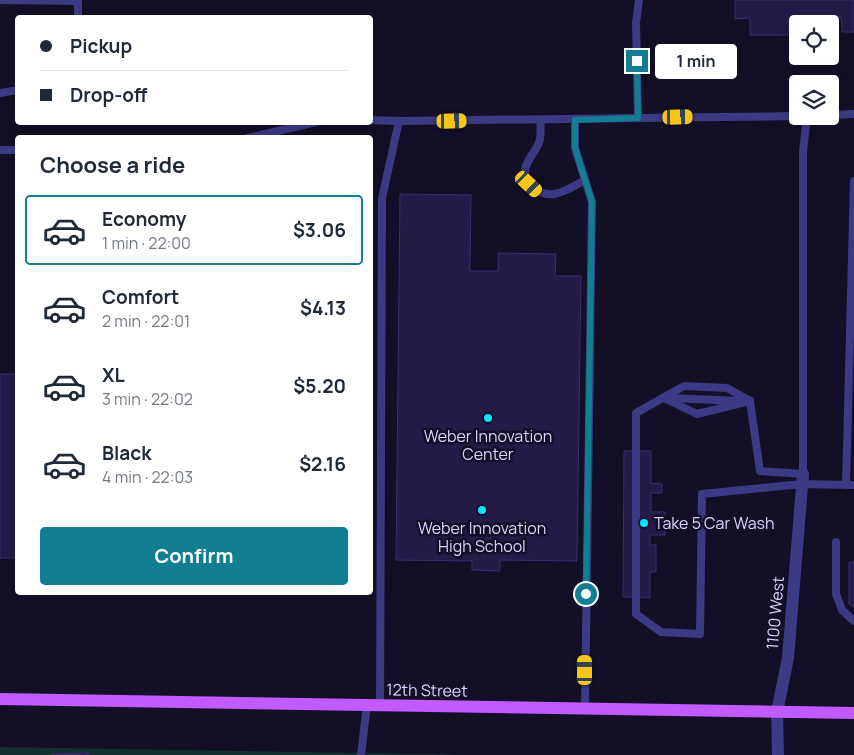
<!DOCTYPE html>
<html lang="en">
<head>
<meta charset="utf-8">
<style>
  body { margin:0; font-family:Manrope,sans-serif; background:#f6f6f7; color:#1f2937; height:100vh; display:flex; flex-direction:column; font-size:19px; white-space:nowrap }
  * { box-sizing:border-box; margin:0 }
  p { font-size:16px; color:#747a83 }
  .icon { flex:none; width:28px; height:28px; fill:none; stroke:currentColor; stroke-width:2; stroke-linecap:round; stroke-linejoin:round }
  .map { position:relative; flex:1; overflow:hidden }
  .details { position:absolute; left:15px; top:135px; width:358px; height:460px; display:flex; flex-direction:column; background:#fff; border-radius:5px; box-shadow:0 5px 20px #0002 }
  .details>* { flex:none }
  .top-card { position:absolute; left:15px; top:15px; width:358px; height:110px; border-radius:5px; box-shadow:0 5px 20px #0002; display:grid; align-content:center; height:110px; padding:0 25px; background:#fff }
  .buttons { position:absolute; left:789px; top:15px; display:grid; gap:10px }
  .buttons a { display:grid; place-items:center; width:50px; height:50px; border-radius:5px; background:#fff; box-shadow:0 5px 20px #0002; font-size:25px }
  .end { position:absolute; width:22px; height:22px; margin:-11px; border:6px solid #117e91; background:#fff; box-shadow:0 0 0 2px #fff }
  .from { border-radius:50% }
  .bubble { position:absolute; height:35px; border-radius:5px; background:#fff; box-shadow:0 5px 20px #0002; font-size:16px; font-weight:700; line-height:35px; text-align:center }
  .car { position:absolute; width:15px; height:30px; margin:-15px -8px; border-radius:6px; box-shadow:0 0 4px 1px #0007; background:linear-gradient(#f5c518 24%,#345 0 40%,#f5c518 0 76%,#345 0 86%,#f5c518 0) }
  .top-card b { display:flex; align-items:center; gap:18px; height:48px; font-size:19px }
  .top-card b+b { border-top:1px solid #e0e1e3 }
  .top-card i { width:12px; height:12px; background:#1f2937 }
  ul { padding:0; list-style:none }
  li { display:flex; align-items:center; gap:15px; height:70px; margin:0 10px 8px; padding:0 15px; border:2px solid transparent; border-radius:5px }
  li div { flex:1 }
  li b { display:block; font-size:19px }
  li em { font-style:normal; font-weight:700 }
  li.selected { border-color:#117e91 }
  li>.icon { width:45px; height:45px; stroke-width:1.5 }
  h2 { padding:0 25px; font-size:22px; line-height:60px }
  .action { display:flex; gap:10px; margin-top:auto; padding:10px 25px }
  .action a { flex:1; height:58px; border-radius:5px; background:#117e91; color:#fff; font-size:20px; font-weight:700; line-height:58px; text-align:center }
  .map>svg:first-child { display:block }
</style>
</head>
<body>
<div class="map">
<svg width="854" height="755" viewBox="0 0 854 755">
  <rect width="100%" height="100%" fill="#130f26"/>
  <polygon fill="#12302f" points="0,747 476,755 0,755"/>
  <g fill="#241b47" stroke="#3b2d73">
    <polygon points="735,0 854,0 854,32 842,32 841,17 790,18 791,35 750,35 750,18 735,19"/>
    <polygon points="400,194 471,195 470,271 498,271 498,253 556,254 555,276 581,276 577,561 500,560 500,571 472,570 472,561 396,560"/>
    <rect x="0" y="374" width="18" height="184"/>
    <polygon points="624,451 651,451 651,483 662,484 662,493 651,493 651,512 665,512 665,535 650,535 650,545 656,545 656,572 650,572 650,598 623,597"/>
    <polygon points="849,562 854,562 854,608 849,604"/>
    <polygon points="88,753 88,755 52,755 52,754"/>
  </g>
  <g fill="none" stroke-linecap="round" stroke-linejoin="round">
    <g stroke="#3d3a85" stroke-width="8">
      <polyline points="0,0 78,1"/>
      <polyline points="639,0 636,23 638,118 798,116"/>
      <polyline points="78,18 78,0"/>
      <polyline points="0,93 18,90"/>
      <polyline points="830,115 854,114"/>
      <polyline points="370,120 399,121"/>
      <path d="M541,120C540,126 541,133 540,139C538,151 523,162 525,174C525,179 529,184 533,187C550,203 568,189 585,180"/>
      <polyline points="575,120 575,148 592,202 585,709"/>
      <polyline points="248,138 316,122"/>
      <polyline points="0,150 18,150"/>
      <polyline points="664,398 697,414 750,401"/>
      <polyline points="669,398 740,401"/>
      <polyline points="750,401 727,388 684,386 636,413 636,614 661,632 700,634 702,494 802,484 854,485"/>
      <polyline points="750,401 760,471 803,474 803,152 807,116"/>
      <polyline points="846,485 854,181"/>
      <polyline points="836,542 836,594 842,610 854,621"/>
      <polyline points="380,706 382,198 399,121 638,118"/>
      <polyline points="361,755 367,705"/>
    </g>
    <polyline stroke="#3d3a85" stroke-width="12" points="778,755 777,712 788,658 803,474"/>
    <polyline stroke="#c25bff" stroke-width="12" points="0,699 854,713"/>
  </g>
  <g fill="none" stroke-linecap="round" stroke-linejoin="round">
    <polyline stroke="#117e91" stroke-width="6" points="586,594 592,202 575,148 575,120 638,118 637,61"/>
  </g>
  <g fill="#00e5ff" stroke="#130f26" stroke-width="2">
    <circle cx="488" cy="418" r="5"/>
    <circle cx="482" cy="510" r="5"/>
    <circle cx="644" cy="523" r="5"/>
  </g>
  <g text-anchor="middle" stroke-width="5" stroke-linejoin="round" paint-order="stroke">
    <g font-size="16" fill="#d9d4ff" stroke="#130f26">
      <text x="488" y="442">Weber Innovation<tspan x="488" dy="18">Center</tspan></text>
      <text x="654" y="529" text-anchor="start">Take 5 Car Wash</text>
      <text x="482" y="534">Weber Innovation<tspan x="482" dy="18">High School</tspan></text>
    </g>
    <g font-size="16" fill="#d9d4ff" stroke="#130f26">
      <text transform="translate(775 613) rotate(-85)" y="6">1100 West</text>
      <text transform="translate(427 690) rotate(1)" y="6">12th Street</text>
    </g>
  </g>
</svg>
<div class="buttons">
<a><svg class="icon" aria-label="locate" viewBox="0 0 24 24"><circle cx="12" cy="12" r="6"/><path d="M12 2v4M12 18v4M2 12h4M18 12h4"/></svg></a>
<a><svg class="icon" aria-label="layers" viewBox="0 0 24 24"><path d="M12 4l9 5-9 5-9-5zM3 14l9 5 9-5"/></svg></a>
</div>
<i class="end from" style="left:586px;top:594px"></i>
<i class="end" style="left:637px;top:61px"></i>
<div class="bubble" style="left:655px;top:44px;width:82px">1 min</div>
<i class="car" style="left:678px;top:117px;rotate:89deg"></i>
<i class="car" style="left:452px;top:121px;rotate:89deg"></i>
<i class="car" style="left:529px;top:184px;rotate:133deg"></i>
<i class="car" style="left:585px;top:670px;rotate:0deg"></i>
<div class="top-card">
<b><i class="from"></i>Pickup</b>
<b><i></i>Drop-off</b>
</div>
<section class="details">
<h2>Choose a ride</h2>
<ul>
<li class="selected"><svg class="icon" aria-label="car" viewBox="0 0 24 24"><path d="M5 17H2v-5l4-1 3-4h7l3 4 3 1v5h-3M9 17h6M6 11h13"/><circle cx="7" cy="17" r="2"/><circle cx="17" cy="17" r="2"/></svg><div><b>Economy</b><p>1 min · 22:00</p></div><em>$3.06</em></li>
<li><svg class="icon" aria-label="car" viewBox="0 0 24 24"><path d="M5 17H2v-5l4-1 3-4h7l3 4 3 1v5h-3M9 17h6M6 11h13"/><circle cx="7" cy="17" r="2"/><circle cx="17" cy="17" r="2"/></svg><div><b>Comfort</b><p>2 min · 22:01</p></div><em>$4.13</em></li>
<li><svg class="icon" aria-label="car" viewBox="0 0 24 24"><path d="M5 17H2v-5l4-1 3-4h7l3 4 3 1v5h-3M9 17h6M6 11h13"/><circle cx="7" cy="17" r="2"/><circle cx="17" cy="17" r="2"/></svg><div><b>XL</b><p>3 min · 22:02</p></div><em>$5.20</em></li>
<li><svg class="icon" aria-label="car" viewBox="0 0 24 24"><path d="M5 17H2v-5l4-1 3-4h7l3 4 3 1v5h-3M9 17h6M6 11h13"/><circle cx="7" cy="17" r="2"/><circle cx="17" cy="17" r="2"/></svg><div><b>Black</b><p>4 min · 22:03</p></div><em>$2.16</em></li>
</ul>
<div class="action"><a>Confirm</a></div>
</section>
</div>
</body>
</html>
